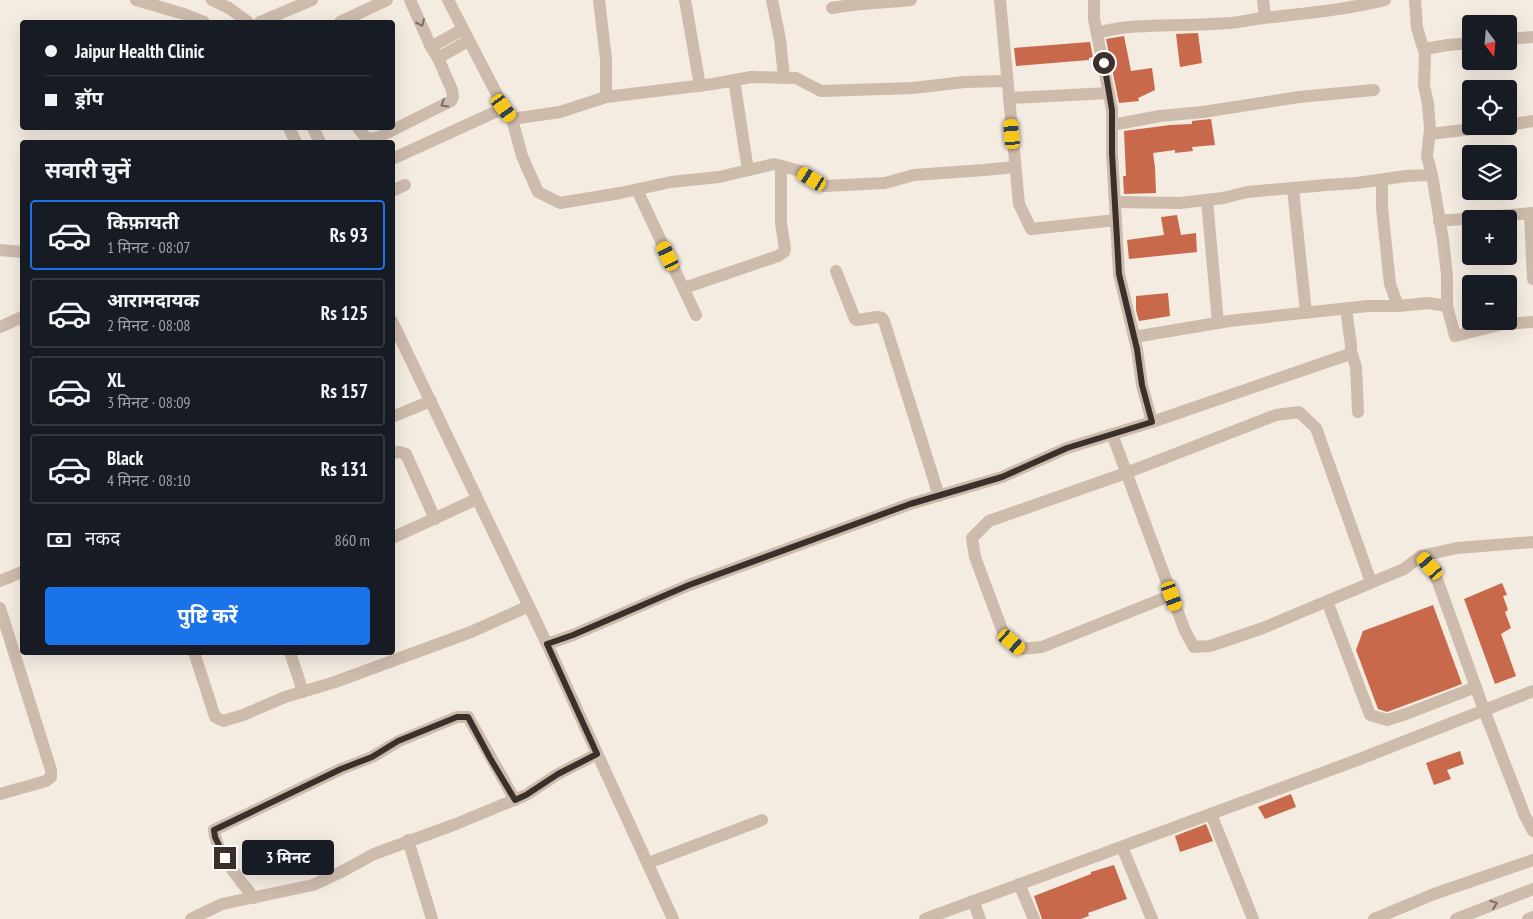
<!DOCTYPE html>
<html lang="hi">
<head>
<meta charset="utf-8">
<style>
  body { margin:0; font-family:"PT Sans Narrow","Noto Sans Devanagari",sans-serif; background:#20242c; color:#f1f3f6; height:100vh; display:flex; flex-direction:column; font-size:19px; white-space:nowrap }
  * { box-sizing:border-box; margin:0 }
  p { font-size:16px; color:#9ea1a6 }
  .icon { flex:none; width:28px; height:28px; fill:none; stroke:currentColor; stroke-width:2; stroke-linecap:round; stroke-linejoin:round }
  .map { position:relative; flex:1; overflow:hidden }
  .sheet { position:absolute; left:20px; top:140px; width:375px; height:515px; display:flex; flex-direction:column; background:#171b24; border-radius:5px; box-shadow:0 5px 20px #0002 }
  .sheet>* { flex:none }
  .hud { position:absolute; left:20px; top:20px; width:375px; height:110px; border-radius:5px; box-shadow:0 5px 20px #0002; display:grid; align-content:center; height:110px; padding:0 25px; background:#171b24 }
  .needle { width:32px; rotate:164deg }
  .tools { position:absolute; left:1462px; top:15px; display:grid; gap:10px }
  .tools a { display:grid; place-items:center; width:55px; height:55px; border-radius:5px; background:#171b24; box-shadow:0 5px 20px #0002; font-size:25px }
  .end { position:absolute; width:22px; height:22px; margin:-11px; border:6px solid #3b302b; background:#fff; box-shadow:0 0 0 2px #fff }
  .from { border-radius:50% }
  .bubble { position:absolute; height:35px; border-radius:5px; background:#171b24; box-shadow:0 5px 20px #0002; font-size:16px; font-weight:700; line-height:35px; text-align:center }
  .car { position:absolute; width:15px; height:30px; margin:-15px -8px; border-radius:6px; box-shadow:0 0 4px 1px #0007; background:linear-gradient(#f5c518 24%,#345 0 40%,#f5c518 0 76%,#345 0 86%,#f5c518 0) }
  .hud b { display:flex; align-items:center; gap:18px; height:48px; font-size:19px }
  .hud b+b { border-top:1px solid #363941 }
  .hud i { width:12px; height:12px; background:#f1f3f6 }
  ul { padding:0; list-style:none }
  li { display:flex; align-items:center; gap:15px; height:70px; margin:0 10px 8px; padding:0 15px; border:2px solid #363941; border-radius:5px }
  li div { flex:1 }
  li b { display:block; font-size:19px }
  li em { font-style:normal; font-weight:700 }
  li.on { border-color:#1a73e8 }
  li>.icon { width:45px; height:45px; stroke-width:1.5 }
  h2 { padding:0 25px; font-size:22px; line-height:60px }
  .pay { display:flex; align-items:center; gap:12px; height:55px; padding:0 25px; font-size:19px }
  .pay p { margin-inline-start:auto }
  .button { display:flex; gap:10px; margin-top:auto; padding:10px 25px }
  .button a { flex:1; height:58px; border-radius:5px; background:#1a73e8; color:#fff; font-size:20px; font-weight:700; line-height:58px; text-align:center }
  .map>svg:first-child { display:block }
</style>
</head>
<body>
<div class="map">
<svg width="1533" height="919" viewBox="0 0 1533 919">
  <rect width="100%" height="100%" fill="#f4ebe1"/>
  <g fill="#c8694b">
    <polygon points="1198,33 1202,63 1180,67 1176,34"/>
    <polygon points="1124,36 1131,71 1152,68 1155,90 1138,98 1139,101 1119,103 1106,39"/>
    <polygon points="1090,42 1093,57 1089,58 1089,60 1016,66 1014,48"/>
    <polygon points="1211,119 1215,145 1192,147 1193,151 1175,153 1175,150 1153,153 1155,167 1156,193 1124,194 1123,176 1126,176 1124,131 1170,125 1192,124 1192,121"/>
    <polygon points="1177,215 1181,235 1196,233 1197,252 1129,259 1127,240 1164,235 1161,217"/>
    <polygon points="1168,293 1170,316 1139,321 1136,310 1136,296"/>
    <polygon points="1502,583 1507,595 1503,596 1508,610 1505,612 1511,628 1501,634 1516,676 1495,684 1464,599"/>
    <polygon points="1433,605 1462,684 1387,712 1378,709 1356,650 1363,631"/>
    <polygon points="1460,751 1464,764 1447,770 1451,779 1434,785 1426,763"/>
    <polygon points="1291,794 1296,807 1265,819 1258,807"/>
    <polygon points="1206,824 1213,841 1180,852 1175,836"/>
    <polygon points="1114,865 1127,899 1088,913 1089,916 1081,919 1042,919 1034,896 1091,874 1091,872"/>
  </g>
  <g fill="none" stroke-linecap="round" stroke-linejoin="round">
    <g stroke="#cdbbac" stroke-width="12">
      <polyline points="136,0 184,14 204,22"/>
      <polyline points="212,0 229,8 248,22"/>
      <polyline points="448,0 504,108"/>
      <polyline points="599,0 606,59 606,97"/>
      <polyline points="685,0 700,86"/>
      <polyline points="772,0 780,39 784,78"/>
      <polyline points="1000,0 1019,204 1031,229 1116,220"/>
      <polyline points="1263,0 1265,17"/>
      <polyline points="1415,0 1417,28 1425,54 1424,85 1428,104 1430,129 1427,156 1432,175 1443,240 1447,275 1447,306 1455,336 1503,324 1533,322"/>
      <path d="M832,8C858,3 884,3 911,0"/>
      <polyline points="260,22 312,0"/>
      <polyline points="340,22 387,0"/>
      <path d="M1097,33C1123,25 1150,26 1177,25C1195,25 1213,24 1230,23C1242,22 1253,19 1264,18C1305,13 1346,10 1385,0"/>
      <polyline points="1509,39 1533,37"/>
      <polyline points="431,47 463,29"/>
      <polyline points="1424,49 1448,45 1471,43"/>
      <polyline points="438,58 468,41"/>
      <polyline points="734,80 748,170"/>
      <polyline points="1009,98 1109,93"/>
      <polyline points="512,119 522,156 538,192 560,203 620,193 671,182 719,177 774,164 800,171 824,186 885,183 914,175 984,170 1015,167"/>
      <polyline points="1112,125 1160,116 1203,112 1299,97 1374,90"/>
      <polyline points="1509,125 1533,121"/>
      <polyline points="289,128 296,142"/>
      <polyline points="313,128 320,142"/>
      <polyline points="358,128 367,139 377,138 451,101 453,97 452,90 438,58 431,47 410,0"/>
      <polyline points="1430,134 1497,126"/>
      <polyline points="392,159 504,108 512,119 560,112 606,97 713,84 751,77 796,78 821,91 913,88 964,82 1007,81"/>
      <polyline points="1382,180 1382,208 1390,284 1398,306"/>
      <polyline points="1293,189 1306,313"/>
      <polyline points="637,190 696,315"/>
      <polyline points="392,191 405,185"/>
      <polyline points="1207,200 1218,323"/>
      <polyline points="1116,202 1180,203 1223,198 1247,192 1326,185 1357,183 1406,176 1432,175"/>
      <polyline points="1530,213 1533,279"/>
      <polyline points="1439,221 1533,213"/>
      <polyline points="0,250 22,252"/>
      <polyline points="836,271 855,319 857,320 877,317 882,318 884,321 939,496"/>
      <polyline points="684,288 778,256 784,252 785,249 781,223 781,166"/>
      <polyline points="392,321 547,644 673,919"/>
      <polyline points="0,327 22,317"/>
      <polyline points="1134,337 1229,321 1368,306 1398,306 1428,303 1447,306"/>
      <polyline points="1351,351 1356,367 1358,412"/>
      <polyline points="392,417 431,401"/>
      <polyline points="1152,422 1347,355 1351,351 1351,345 1346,309"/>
      <polyline points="1112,434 1185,631 1194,647 1210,646 1263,628 1404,569 1421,556 1430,566 1438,582 1484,710 1525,816 1533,831"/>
      <polyline points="392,453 399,452 406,454 435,519"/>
      <polyline points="392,538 477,499"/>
      <polyline points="1421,556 1457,548 1533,542"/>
      <polyline points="0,581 22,572"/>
      <polyline points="1172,595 1042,647 1020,649 1004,635 975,557 972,538 989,521 1126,473 1276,415 1299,412 1316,428 1371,582"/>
      <polyline points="1327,601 1370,715 1387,720 1406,714 1476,687"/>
      <polyline points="0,608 51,770 51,777 46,781 0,794"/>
      <polyline points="547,644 573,635 689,585 910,504 1002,477 1067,448 1152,422 1142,385 1137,349 1119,274 1112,153 1112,109 1094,19 1094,0"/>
      <polyline points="194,652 215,717 223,721 243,715 285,697 335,682 471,632 529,606"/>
      <polyline points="290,652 303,692"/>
      <polyline points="1211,814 1253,919"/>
      <polyline points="408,840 432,919"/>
      <polyline points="1122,847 1152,919"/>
      <polyline points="648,863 762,820"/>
      <polyline points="1019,884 1034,919"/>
      <path d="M254,898C239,878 217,855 214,830L341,769L372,757L399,741L457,717H468L515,800"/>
      <polyline points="973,901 980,919"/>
      <polyline points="191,919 222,904 313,885 343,871 374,854 456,824 526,795 558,774 597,754"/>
      <polyline points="925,919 1360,759 1533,691"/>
      <polyline points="1374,919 1434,894 1533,860"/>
      <polyline points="1456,919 1533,889"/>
      <polyline points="1528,919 1533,917"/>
    </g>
  </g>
  <defs><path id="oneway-chevron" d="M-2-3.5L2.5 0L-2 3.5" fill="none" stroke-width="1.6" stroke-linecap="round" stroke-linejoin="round" transform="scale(1.25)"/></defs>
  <g stroke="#7d6f65">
    <use href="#oneway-chevron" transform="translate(421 23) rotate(66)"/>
    <use href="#oneway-chevron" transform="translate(444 104) rotate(150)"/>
    <use href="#oneway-chevron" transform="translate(1494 904) rotate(-21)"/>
  </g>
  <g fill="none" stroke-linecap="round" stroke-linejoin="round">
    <polyline stroke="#3b302b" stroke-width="6" points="225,858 215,837 214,830 341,769 372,757 398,741 457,717 468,717 490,758 515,800 526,795 558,774 597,754 547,644 573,635 689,585 910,504 1002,477 1067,448 1152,422 1142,385 1137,349 1119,274 1112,153 1112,110 1104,63"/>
  </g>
</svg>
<div class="tools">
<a><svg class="needle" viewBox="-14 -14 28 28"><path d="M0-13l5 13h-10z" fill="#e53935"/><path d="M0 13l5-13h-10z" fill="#9ea1a6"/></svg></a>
<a><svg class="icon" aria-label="locate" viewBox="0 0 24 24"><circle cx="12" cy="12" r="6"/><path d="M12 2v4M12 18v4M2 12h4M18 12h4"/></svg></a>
<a><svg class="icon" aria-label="layers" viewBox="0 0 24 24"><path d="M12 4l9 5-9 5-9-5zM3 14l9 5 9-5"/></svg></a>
<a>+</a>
<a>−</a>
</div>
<i class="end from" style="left:1104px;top:63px"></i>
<i class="end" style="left:225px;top:858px"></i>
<div class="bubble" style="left:242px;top:840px;width:92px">3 मिनट</div>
<i class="car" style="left:504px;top:108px;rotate:144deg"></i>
<i class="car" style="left:1012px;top:134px;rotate:355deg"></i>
<i class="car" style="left:812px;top:179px;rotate:301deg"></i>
<i class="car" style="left:668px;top:256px;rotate:335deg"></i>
<i class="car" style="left:1430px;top:566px;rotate:319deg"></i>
<i class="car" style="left:1172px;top:596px;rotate:160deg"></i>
<i class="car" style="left:1012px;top:642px;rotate:131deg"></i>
<div class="hud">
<b><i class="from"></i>Jaipur Health Clinic</b>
<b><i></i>ड्रॉप</b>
</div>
<section class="sheet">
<h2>सवारी चुनें</h2>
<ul>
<li class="on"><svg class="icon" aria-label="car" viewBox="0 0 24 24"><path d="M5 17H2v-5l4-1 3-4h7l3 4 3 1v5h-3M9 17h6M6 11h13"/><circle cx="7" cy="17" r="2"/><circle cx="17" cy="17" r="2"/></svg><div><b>किफ़ायती</b><p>1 मिनट · 08:07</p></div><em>Rs 93</em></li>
<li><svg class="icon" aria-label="car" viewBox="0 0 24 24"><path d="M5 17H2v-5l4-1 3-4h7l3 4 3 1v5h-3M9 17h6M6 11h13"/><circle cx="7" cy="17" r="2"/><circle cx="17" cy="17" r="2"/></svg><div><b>आरामदायक</b><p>2 मिनट · 08:08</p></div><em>Rs 125</em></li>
<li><svg class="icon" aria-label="car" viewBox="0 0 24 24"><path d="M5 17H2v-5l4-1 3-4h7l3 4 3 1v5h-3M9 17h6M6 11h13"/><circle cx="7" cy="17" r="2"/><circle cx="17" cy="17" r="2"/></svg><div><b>XL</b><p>3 मिनट · 08:09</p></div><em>Rs 157</em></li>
<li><svg class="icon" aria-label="car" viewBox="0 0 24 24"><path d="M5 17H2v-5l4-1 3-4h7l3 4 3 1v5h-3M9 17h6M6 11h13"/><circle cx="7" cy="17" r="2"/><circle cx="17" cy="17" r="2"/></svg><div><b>Black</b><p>4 मिनट · 08:10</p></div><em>Rs 131</em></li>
</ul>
<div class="pay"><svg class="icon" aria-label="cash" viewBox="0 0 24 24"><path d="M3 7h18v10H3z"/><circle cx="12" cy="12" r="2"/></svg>नकद<p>860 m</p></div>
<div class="button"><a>पुष्टि करें</a></div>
</section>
</div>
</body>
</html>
